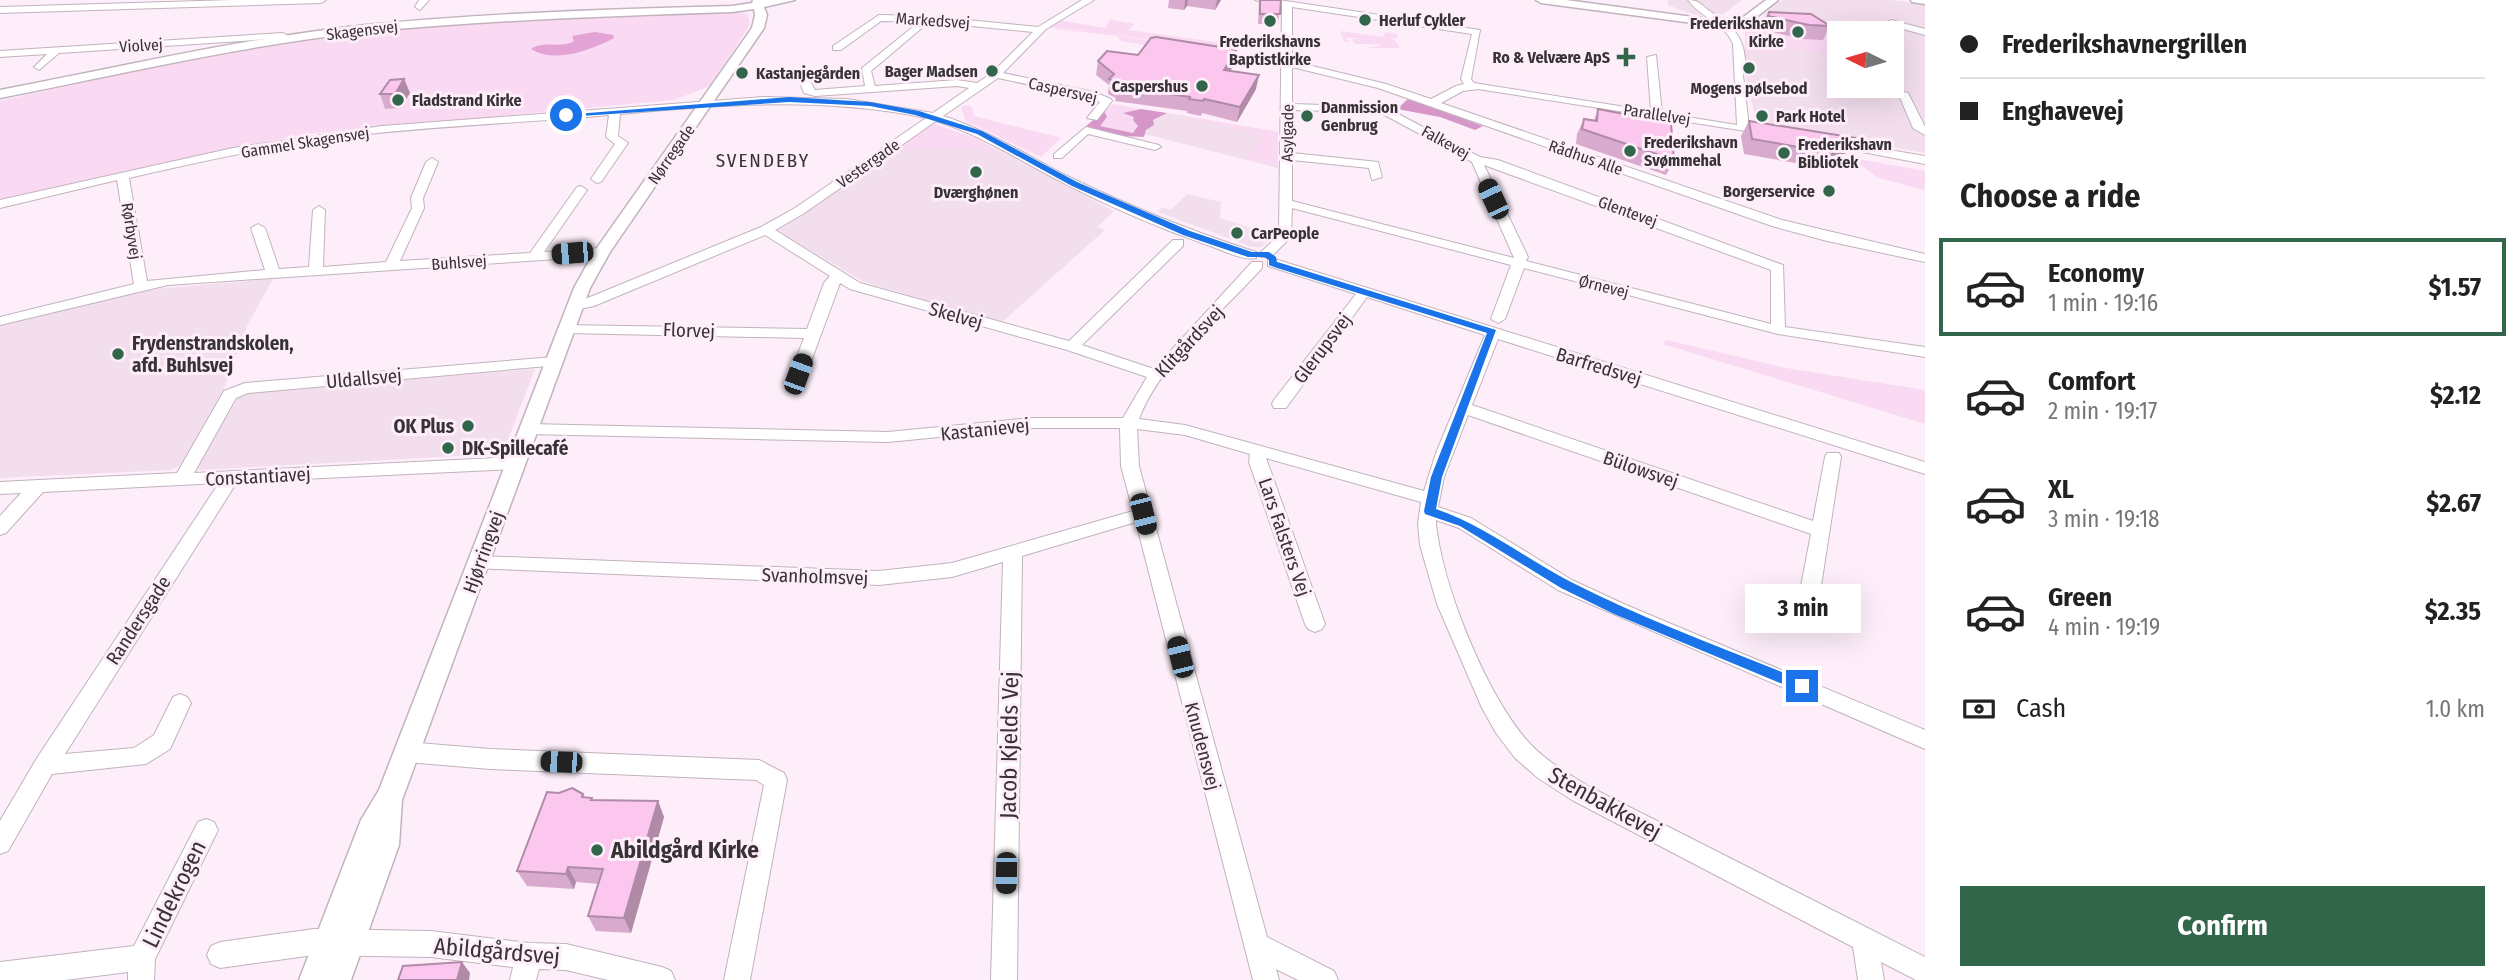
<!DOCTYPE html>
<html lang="en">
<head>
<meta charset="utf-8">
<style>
  body { margin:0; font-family:"Fira Sans Condensed",sans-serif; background:#f2f2f2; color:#222; height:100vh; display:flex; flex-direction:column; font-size:26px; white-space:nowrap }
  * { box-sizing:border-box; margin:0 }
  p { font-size:23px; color:#767676 }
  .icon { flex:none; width:38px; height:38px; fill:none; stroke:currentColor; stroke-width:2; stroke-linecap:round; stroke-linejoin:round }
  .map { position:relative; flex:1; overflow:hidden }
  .panel { display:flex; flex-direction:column; background:#fff; width:595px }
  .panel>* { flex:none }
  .hud { display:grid; align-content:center; height:154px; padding:0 35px; background:#fff }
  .needle { width:46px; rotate:275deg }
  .buttons { position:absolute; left:1827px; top:21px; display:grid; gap:14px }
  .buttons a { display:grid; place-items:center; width:77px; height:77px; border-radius:0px; background:#fff; box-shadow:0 7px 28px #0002; font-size:35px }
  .end { position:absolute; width:32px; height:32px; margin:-16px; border:9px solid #1a73e8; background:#fff; box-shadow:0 0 0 4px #fff }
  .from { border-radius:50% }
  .bubble { position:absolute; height:49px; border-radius:0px; background:#fff; box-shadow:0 7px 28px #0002; font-size:23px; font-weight:700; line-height:49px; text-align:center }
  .car { position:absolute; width:21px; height:42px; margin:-21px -10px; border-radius:9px; box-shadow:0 0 5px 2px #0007; background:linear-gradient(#222 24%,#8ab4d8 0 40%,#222 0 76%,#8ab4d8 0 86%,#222 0) }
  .hud b { display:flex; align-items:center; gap:24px; height:66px; font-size:26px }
  .hud b+b { border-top:2px solid #e0e0e0 }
  .hud i { width:18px; height:18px; background:#222 }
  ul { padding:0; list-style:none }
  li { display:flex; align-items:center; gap:21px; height:98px; margin:0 14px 10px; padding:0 21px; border:4px solid transparent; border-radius:0px }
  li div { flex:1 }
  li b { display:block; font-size:26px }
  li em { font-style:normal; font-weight:700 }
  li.on { border-color:#31664b }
  li>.icon { width:63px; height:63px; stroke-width:1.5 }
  h2 { padding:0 35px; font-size:32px; line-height:84px }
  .pay { display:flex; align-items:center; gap:18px; height:77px; padding:0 35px; font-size:26px }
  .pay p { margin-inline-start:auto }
  .cta { display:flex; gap:14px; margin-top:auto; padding:14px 35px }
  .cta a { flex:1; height:80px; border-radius:0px; background:#31664b; color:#fff; font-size:28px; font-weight:700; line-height:80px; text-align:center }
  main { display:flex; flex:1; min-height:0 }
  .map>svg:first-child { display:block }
</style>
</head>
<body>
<main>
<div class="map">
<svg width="1925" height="980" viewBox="0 0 1925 980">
  <rect width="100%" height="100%" fill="#fdeef9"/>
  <g fill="#f3deed" fill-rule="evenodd">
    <polygon points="1668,0 1742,0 1723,14 1697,16 1668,5"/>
    <path d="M1783,0H1889L1925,4V153L1757,124L1745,74L1743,50L1745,45V28L1759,21L1773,5ZM1839,33H1892V86H1839Z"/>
    <polygon points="1167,113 1278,132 1278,168 1145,134 1153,120"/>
    <polygon points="928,125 958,132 977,139 1114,211 1097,227 1105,230 1001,323 862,281 776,230"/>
    <polygon points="1187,194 1221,202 1220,218 1274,235 1261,247 1252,247 1158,212 1162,207 1171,210"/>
    <polygon points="273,279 247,326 222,394 180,466 170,470 0,478 0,326 153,289"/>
    <polygon points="535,369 504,450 496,454 200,470 197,468 239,396 247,392"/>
  </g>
  <g fill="#fad9f2">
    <path d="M739,12L748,14L750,25L710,86L674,100L305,134L0,200V101C135,70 273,42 411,28C520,17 630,18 739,12Z"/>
    <polygon points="1781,18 1844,33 1839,33 1839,58 1787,48 1779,53 1746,51 1745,28 1761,29"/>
    <polygon points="1107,19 1135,24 1128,30 1238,45 1233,52 1095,32 1239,55 1281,64 1139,44 1121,41 1117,36 1047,28 1091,31 1049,27 1059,20 1105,28 1110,21"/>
    <polygon points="1340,31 1383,37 1385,32 1398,34 1397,38 1389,39 1395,40 1400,48 1366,48 1380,46 1379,44 1355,44 1352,40 1357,38 1345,38 1351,42 1344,41"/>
    <polygon points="1113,104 1141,109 1123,113 1134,116 1138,126 1133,133 1099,126 1107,117 1104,111"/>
    <polygon points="965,105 972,107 974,116 1061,138 1041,157 966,121 961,108"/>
    <polygon points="1175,114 1278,132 1278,166 1246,158 1264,136"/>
    <polygon points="932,123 977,139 1003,154 988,154 988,150 914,147 913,150 899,147"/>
    <polygon points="1852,158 1925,171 1925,190 1878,178"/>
    <polygon points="1666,340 1786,368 1925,390 1925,424 1663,344"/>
  </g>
  <g fill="#d697c8">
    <polygon points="1408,99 1483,126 1475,130 1440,117 1397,109"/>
    <polygon points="1141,109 1167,113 1153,120 1154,125 1146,130 1144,137 1122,136 1086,126 1104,111 1107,117 1100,126 1133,133 1138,126 1133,120 1134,117 1123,113"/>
  </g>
  <path fill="#e3a3d4" d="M595,32L613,35L614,38C591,50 555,64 531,49C545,40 561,49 574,41L572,36Z"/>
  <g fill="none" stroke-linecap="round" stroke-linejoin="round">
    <defs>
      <g id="minor">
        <polygon points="233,0 326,0 321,3 0,13 0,7"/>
        <polygon points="419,0 429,0 420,10 415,7"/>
        <path d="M1082,0H1094L1046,29L1003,73L1094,92L1111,99L1112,101L1097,120L1087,118L1100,102L1091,98L998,78L943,116C987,130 1025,154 1065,175C1127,205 1190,231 1256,252V258C1242,261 1223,250 1210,246C1156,227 1103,204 1052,177C1014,157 978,134 936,121L803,214L775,230L860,283L1069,341L1173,240H1183V246L1082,345L1154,369L1252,262H1262V268C1222,313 1160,362 1139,419L1185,425L1424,491L1436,453L1485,335L1367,297L1286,408H1274L1272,404L1274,400L1356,294L1268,266V260H1278L1925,462V474L1498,339L1472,405L1813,521L1825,457L1827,453H1839L1841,457L1821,586L1818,591L1811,593L1804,591L1801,586L1811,534L1468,415L1444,477L1438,507L1471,518L1572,580L1626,605L1925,730V749L1558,590L1459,528L1436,520V524C1443,587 1484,688 1524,737C1541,758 1565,772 1588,786L1925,957V980H1916L1881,962L1884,980H1858L1853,947L1572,800L1538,778L1515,758L1496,733L1482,708L1437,604L1420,545L1418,524L1421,502L1266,458L1325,624L1322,629L1315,632L1308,629L1305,624L1249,462L1250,454L1185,435L1137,429L1139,466L1267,937L1334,971L1338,980H1298L1276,969L1279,980H1253L1136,522L1022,556L1017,980H991L1003,562L952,577L879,585L472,568L470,563L472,558L479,556L879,571L952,563L1133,511L1121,466L1120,428H1032L888,442L529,434L521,429L529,424L888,432L1032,418H1123L1147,377L1067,350L850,289L840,283L806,375L798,380L790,375L804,338L566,333L559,329L566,325L807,329L824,283L830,276L765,235L594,306L575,310L568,306L761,227L795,208L926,118C824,97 723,104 620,114L618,136L628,143L601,182L597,183L591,179L615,144L606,137L609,115C522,123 435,126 349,136C275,145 202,161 129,178L147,281L265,270L251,228L258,224L265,228L279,269L309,267L313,210L319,206L325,210L323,267L386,262L412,208L411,198L426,162L432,158L438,162L423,198L424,208L400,261L530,253L577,187L581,186L587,190L544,252L602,248L609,252L602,256L168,285L0,325V317L134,284L117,180L0,208V200L233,148L382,126L763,97L847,99L933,113L969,88L957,86L815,96L804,93L799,80L808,78L815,90L865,86L862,68L919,22L881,21L841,50H833V46L879,15L927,16L1038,27ZM929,22L1033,32L992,73L977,83L957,80L875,86L871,71Z"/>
        <path d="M1255,0H1279L1480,30L1471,79L1474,83L1651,111L1647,57L1656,55L1662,113L1737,125L1733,44C1725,23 1701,18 1688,0C1700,0 1702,6 1711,12C1731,25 1743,35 1745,59C1746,66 1747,69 1743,75L1749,127L1771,131V135L1478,89L1463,91L1441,103L1782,220L1925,254V262L1827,241L1772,226L1378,88L1292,67V104L1385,107L1480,157L1498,160L1783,265L1785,327L1925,347V357L1778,334L1524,268L1505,319L1498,323L1491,319L1511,265L1292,208L1291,237L1271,257H1261L1259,254L1278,236L1279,229L1282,6ZM1292,7L1472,34L1461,79L1464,84L1456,86L1431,99L1386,84L1292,61ZM1292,110L1379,112L1472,162L1514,258L1292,201V160L1369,168L1372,180L1382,177L1378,162L1292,153ZM1484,165L1771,270V324L1526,261L1528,257Z"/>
        <polygon points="1891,20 1925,29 1925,35 1892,26 1879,33 1867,33"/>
        <polygon points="283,33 288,36 286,38 59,53 39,70 34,67 47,54 0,57 0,51"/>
        <polygon points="1871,86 1881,86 1883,90 1874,92"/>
        <polygon points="1899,91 1908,93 1925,127 1925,135 1913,128 1898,93"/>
        <polygon points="1086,127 1159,145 1161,147 1155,150 1088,134 1062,158 1054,158 1054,154"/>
        <polygon points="1830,140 1925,156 1925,164 1826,145 1826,141"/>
        <polygon points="554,357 559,359 562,362 559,365 248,393 236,398 194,473 516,457 525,463 516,469 237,482 65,754 134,748 154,735 173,697 180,694 187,697 191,703 170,749 146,764 52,774 8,851 0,854 0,821 37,758 219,483 43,492 6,533 0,535 0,516 21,493 0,494 0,482 177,473 224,391 245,383"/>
        <polygon points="407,742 490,749 759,760 784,773 787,780 750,980 724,980 764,785 756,780 490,769 407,762 399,759 396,752 399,745"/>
        <polygon points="206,819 214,822 218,830 155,959 154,980 128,980 128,972 65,980 0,980 0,962 134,946 198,822"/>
        <polygon points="314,929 431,931 529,943 566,944 662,967 671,971 675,980 608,980 566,970 539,969 536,980 510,980 513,967 431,957 314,955 220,968 211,964 207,955 211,946 220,942"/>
      </g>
      <g id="major">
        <path d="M753,0H795L764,7L767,15L764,28L610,252L590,288L402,800L399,845L351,980H299L361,820L379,790L574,288L594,252L752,28L755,15L754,9L732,12C610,16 488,20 366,32C243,45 121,74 0,98V90C121,67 243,38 366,25C488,13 610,9 732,6L752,3Z"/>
        <polygon points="1536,0 1566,0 1723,21 1742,18 1766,0 1778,0 1749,23 1723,27 1541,3"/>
        <polygon points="1911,0 1925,0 1925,4 1912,2"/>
      </g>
    </defs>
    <use href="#minor" stroke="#c1b3be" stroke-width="2"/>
    <use href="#major" stroke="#c1b3be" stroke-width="3"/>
    <use href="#minor" fill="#fff" fill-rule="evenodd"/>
    <use href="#major" fill="#fff" fill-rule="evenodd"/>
  </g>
  <g fill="#d8abce">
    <polygon points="1169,0 1221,0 1215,10 1187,6 1184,10 1168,8"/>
    <polygon points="1259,0 1281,0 1278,24 1258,24"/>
    <polygon points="1769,12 1830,26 1823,40 1802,39 1761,29 1762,25"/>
    <polygon points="1138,55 1234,65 1230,71 1256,89 1237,122 1202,113 1201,116 1187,113 1187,111 1115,101 1116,98 1108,94 1109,85 1096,75 1098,61"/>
    <polygon points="404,79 410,93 400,108 385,109 380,94"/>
    <polygon points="1598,109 1674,160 1666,175 1576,144 1577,134 1584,119 1594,120"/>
    <polygon points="1749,121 1856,138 1847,153 1831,156 1824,168 1744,154 1741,136"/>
    <polygon points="583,794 585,798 593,800 658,801 664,817 631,933 596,931 588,916 599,884 576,882 574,889 527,886 517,871"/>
  </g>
  <g fill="#b08ba7">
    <polygon points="1185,0 1188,0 1187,6 1184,10"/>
    <polygon points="1217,0 1221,0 1215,10"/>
    <polygon points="1236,51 1234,65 1221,84 1224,70"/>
    <polygon points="1259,75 1256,89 1237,122 1240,107"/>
    <polygon points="404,79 410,93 400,108 395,94"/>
    <polygon points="1856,138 1847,153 1831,156 1835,148 1832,148 1833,142"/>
    <polygon points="658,801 664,817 631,933 624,918"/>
    <polygon points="568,867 576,882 574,889 566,874"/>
    <polygon points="462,962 470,973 469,980 457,980"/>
  </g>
  <g fill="#fbc7ef" stroke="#b08ba7" stroke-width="2">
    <polygon points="1260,0 1281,0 1280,14 1260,14"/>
    <polygon points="1769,12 1811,14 1830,26 1809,25 1768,16"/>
    <polygon points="1156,37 1233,49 1236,51 1224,70 1259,75 1240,107 1204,99 1203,101 1189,99 1190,97 1117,86 1118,84 1109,79 1114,74 1098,61 1107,51 1138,55 1151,38"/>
    <polygon points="404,79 395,94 380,94 390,80"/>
    <polygon points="1598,109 1671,123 1674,160 1582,129 1584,119 1597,121"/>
    <polygon points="1749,121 1856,138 1833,142 1835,148 1832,148 1833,153 1752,139"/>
    <polygon points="572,788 583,794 582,797 592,798 591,800 658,801 624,918 588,916 603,869 568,867 566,874 517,871 547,792 559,793"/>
    <polygon points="462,962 457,980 398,980 403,966"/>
  </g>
  <path fill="#1a73e8" d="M789,97L870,102L919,111L982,131L1077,182L1190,231L1252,252H1269L1276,257L1277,262L1284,264L1496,330L1442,477L1436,509C1485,526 1525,558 1571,582C1647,621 1728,650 1807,682V690H1797L1614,614L1561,588L1460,526L1425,514L1424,511L1431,477L1487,333L1277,268L1269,265V260L1264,257H1248L1183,235L1072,186L977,134L915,115L870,106L789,102L566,117L563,115Z"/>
  <g fill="#31664b" stroke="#fdeef9" stroke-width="2.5">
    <circle cx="1365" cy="20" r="7"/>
    <circle cx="1270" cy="21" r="7"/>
    <circle cx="1798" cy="32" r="7"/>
    <path d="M1622.5 46.5h7v7h7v7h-7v7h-7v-7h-7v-7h7z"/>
    <circle cx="1749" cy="68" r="7"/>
    <circle cx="992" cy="71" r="7"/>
    <circle cx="742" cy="73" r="7"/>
    <circle cx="1202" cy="86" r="7"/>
    <circle cx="398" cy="100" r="7"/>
    <circle cx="1307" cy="116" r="7"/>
    <circle cx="1762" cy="116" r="7"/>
    <circle cx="1630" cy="151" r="7"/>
    <circle cx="1784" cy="153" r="7"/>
    <circle cx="976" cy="172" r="7"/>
    <circle cx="1829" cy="191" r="7"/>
    <circle cx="1237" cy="233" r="7"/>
    <circle cx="118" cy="354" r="7"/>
    <circle cx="468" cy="426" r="7"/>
    <circle cx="448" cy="448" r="7"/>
    <circle cx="597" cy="850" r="7"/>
  </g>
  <g text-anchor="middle" stroke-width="6" stroke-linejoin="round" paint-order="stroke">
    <g font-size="16" fill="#373236" stroke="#fdeef9">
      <text transform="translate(933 20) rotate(4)" y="6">Markedsvej</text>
      <text transform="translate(362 30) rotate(-7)" y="6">Skagensvej</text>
      <text transform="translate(141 45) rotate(-3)" y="6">Violvej</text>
      <text transform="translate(1063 90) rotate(13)" y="6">Caspersvej</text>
      <text transform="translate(1657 114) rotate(9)" y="6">Parallelvej</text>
      <text transform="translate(1287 133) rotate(-89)" y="6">Asylgade</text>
      <text transform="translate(305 142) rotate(-9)" y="6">Gammel Skagensvej</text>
      <text transform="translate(1446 142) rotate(29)" y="6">Falkevej</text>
      <text transform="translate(671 154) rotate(-55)" y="6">Nørregade</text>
      <text transform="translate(1586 157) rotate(19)" y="6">Rådhus Alle</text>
      <text transform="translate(868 163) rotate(-35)" y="6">Vestergade</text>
      <text transform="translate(1628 211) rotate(20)" y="6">Glentevej</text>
      <text transform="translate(132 231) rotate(81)" y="6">Rørbyvej</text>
      <text transform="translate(459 262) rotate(-4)" y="6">Buhlsvej</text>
      <text transform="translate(1604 286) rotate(14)" y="6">Ørnevej</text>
    </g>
    <g font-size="16" font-weight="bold" fill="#373236" stroke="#fdeef9" text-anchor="start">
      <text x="1379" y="26">Herluf Cykler</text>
      <text x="1784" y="29" text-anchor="end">Frederikshavn<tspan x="1784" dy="18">Kirke</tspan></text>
      <text x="1270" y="47" text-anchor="middle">Frederikshavns<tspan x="1270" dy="18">Baptistkirke</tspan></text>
      <text x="1610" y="63" text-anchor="end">Ro &amp; Velvære ApS</text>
      <text x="978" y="77" text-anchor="end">Bager Madsen</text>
      <text x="756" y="79">Kastanjegården</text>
      <text x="1188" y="92" text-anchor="end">Caspershus</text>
      <text x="1749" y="94" text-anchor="middle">Mogens pølsebod</text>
      <text x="412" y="106">Fladstrand Kirke</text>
      <text x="1321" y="113">Danmission<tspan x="1321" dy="18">Genbrug</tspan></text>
      <text x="1776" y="122">Park Hotel</text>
      <text x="1644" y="148">Frederikshavn<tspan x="1644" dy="18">Svømmehal</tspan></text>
      <text x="1798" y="150">Frederikshavn<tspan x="1798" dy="18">Bibliotek</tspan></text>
      <text x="1815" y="197" text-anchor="end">Borgerservice</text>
      <text x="976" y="198" text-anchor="middle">Dværghønen</text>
      <text x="1251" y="239">CarPeople</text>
    </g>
    <g font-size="19" letter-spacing="2" fill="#373236" stroke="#fdeef9">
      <text x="763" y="167">SVENDEBY</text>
    </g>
    <g font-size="19" fill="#373236" stroke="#fdeef9">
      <text transform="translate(956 315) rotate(16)" y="7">Skelvej</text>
      <text transform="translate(689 330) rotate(2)" y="7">Florvej</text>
      <text transform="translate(1189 341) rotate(-47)" y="7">Klitgårdsvej</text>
      <text transform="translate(1322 348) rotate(-53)" y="7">Glerupsvej</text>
      <text transform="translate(1599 366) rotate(17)" y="7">Barfredsvej</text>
      <text transform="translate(364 378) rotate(-5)" y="7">Uldallsvej</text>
      <text transform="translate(985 429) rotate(-6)" y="7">Kastanievej</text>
      <text transform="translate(1641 469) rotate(19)" y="7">Bülowsvej</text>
      <text transform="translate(258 476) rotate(-3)" y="7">Constantiavej</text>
      <text transform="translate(1285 537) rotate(71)" y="7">Lars Falsters Vej</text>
      <text transform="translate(483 552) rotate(-70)" y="7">Hjørringvej</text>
      <text transform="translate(815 576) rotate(2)" y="7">Svanholmsvej</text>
      <text transform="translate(138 620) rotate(-57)" y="7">Randersgade</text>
      <text transform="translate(1203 746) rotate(75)" y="7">Knudensvej</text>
    </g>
    <g font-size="19" font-weight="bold" fill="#373236" stroke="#fdeef9" text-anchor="start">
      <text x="132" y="350">Frydenstrandskolen,<tspan x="132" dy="22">afd. Buhlsvej</tspan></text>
      <text x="454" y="433" text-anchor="end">OK Plus</text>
      <text x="462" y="455">DK-Spillecafé</text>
    </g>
    <g font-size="23" fill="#373236" stroke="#fdeef9">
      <text transform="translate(1009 745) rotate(-89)" y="8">Jacob Kjelds Vej</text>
      <text transform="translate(1605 803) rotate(29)" y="8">Stenbakkevej</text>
      <text transform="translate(174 894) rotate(-64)" y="8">Lindekrogen</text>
      <text transform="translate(497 951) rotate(5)" y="8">Abildgårdsvej</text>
    </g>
    <g font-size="23" font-weight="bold" fill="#373236" stroke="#fdeef9" text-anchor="start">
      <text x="611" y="858">Abildgård Kirke</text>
    </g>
  </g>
</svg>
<div class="buttons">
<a><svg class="needle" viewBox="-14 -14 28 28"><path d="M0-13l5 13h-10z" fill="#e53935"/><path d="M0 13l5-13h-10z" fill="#767676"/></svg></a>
</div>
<i class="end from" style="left:566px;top:115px"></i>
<i class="end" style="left:1802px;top:686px"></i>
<div class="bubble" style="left:1745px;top:584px;width:116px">3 min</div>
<i class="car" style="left:1493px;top:199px;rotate:335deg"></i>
<i class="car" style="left:572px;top:253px;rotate:265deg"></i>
<i class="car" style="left:798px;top:374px;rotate:20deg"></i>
<i class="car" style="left:1143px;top:514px;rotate:166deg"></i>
<i class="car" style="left:1180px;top:657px;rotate:346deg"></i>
<i class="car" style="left:561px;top:762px;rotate:272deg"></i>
<i class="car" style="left:1006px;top:873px;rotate:181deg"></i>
</div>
<section class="panel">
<div class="hud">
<b><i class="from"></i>Frederikshavnergrillen</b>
<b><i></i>Enghavevej</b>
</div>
<h2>Choose a ride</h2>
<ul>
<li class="on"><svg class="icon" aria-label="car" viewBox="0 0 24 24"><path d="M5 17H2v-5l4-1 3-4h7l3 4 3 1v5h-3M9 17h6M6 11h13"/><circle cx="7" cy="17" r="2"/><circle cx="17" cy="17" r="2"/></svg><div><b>Economy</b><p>1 min · 19:16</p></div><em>$1.57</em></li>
<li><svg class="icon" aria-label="car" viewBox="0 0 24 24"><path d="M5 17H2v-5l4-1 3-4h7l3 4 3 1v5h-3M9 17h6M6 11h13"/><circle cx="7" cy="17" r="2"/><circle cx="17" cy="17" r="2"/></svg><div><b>Comfort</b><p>2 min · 19:17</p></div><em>$2.12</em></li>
<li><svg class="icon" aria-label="car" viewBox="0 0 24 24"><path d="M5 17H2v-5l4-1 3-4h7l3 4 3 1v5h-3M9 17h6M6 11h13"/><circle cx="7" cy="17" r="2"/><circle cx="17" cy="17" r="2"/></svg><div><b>XL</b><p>3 min · 19:18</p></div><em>$2.67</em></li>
<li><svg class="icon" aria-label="car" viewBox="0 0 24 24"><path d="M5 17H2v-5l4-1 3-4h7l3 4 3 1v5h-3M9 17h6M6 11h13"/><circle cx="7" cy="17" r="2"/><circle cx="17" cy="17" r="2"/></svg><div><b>Green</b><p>4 min · 19:19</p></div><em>$2.35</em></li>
</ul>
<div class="pay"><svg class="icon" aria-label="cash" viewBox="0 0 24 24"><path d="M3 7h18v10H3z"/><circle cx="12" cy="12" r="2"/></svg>Cash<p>1.0 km</p></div>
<div class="cta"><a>Confirm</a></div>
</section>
</main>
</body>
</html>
